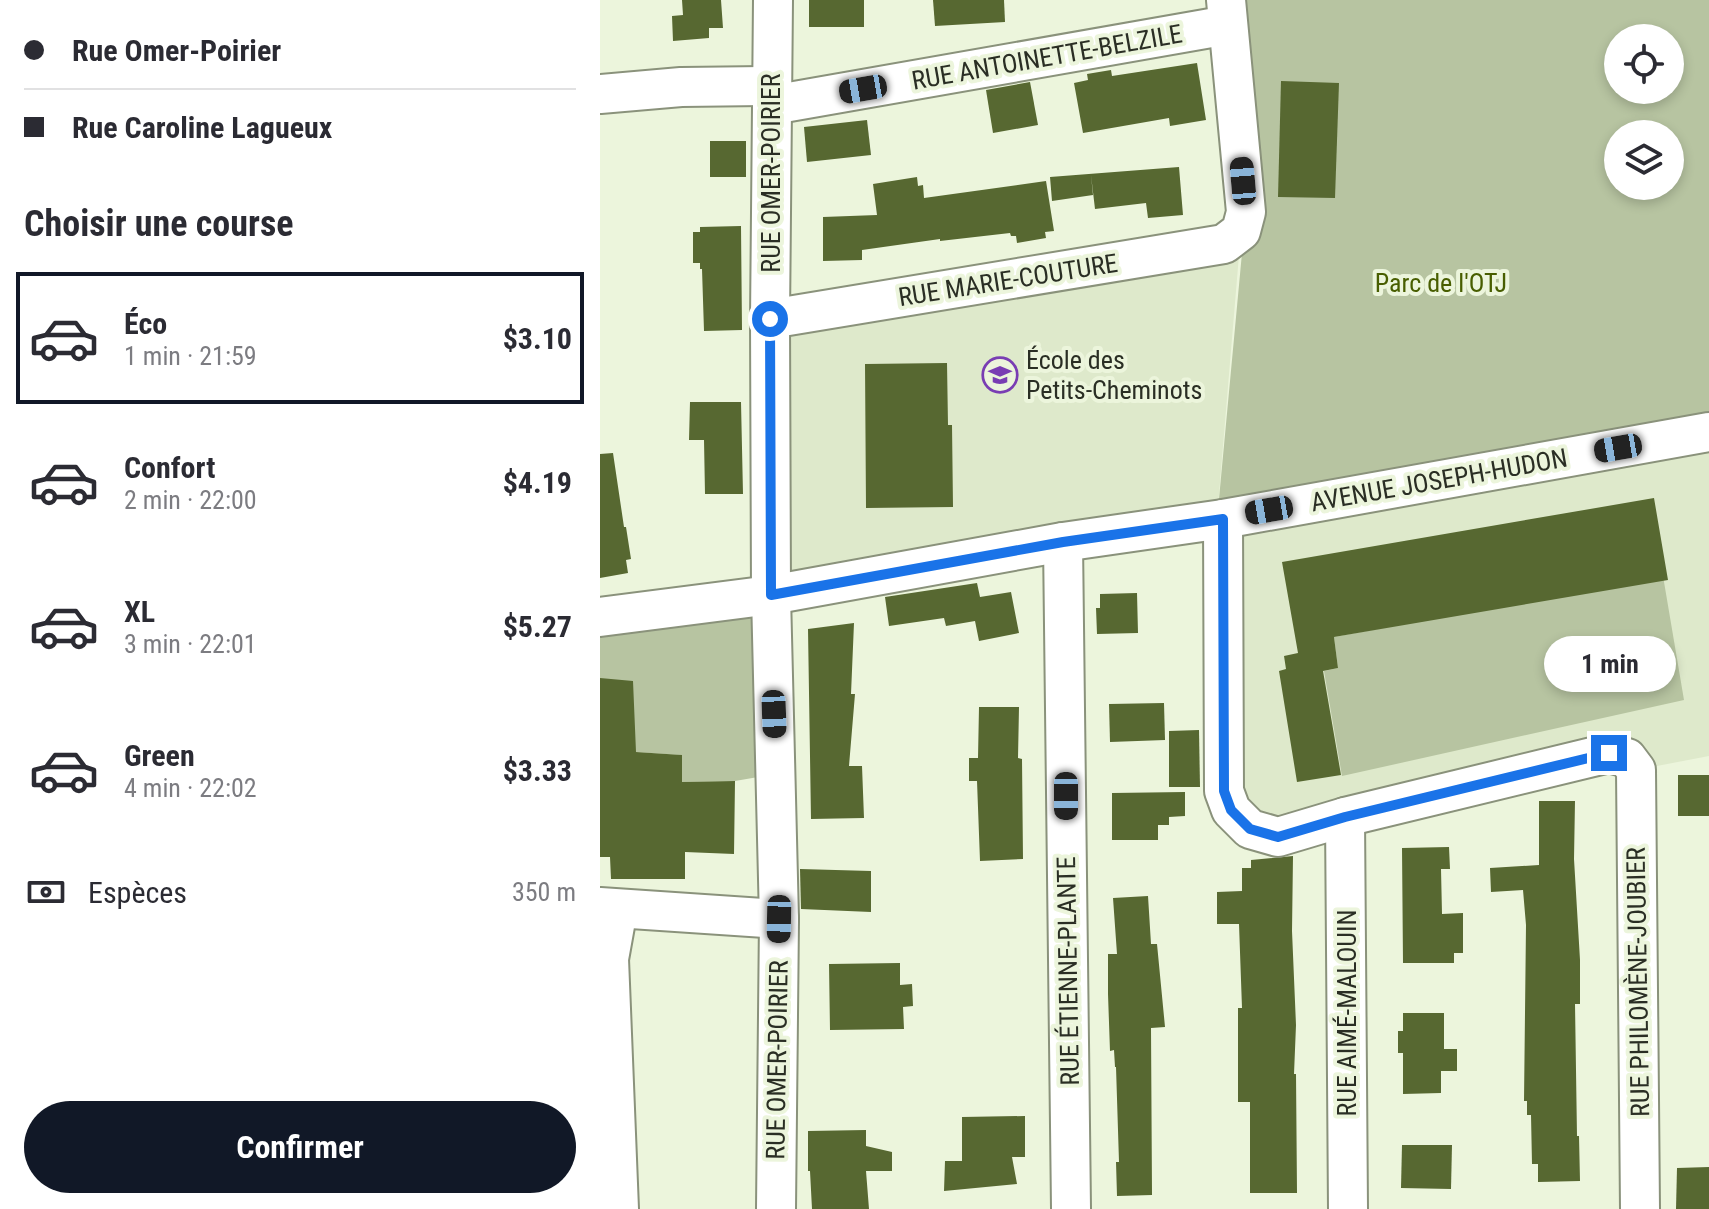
<!DOCTYPE html>
<html lang="fr">
<head>
<meta charset="utf-8">
<style>
  body { margin:0; font-family:"Roboto Condensed",sans-serif; background:#f7f7f7; color:#2b2b33; height:100vh; display:flex; flex-direction:column; font-size:30px; white-space:nowrap }
  * { box-sizing:border-box; margin:0 }
  p { font-size:26px; color:#7c7c81 }
  .icon { flex:none; width:44px; height:44px; fill:none; stroke:currentColor; stroke-width:2; stroke-linecap:round; stroke-linejoin:round }
  .map { position:relative; flex:1; overflow:hidden }
  .panel { display:flex; flex-direction:column; background:#fff; width:600px }
  .panel>* { flex:none }
  .guide { display:grid; align-content:center; height:176px; padding:0 24px; background:#fff }
  .tools { position:absolute; left:1004px; top:24px; display:grid; gap:16px }
  .tools a { display:grid; place-items:center; width:80px; height:80px; border-radius:50%; background:#fff; box-shadow:0 4px 12px #0003; font-size:40px }
  .end { position:absolute; width:36px; height:36px; margin:-18px; border:10px solid #1a73e8; background:#fff; box-shadow:0 0 0 4px #fff }
  .from { border-radius:50% }
  .bubble { position:absolute; height:56px; border-radius:28px; background:#fff; box-shadow:0 4px 12px #0003; font-size:26px; font-weight:700; line-height:56px; text-align:center }
  .car { position:absolute; width:24px; height:48px; margin:-24px -12px; border-radius:10px; box-shadow:0 0 6px 2px #0007; background:linear-gradient(#222 24%,#8ab4d8 0 40%,#222 0 76%,#8ab4d8 0 86%,#222 0) }
  .guide b { display:flex; align-items:center; gap:28px; height:76px; font-size:30px }
  .guide b+b { border-top:2px solid #e1e1e2 }
  .guide i { width:20px; height:20px; background:#2b2b33 }
  ul { padding:0; list-style:none }
  li { display:flex; align-items:center; gap:24px; height:132px; margin:0 16px 12px; padding:0 8px; border:4px solid transparent; border-radius:0px }
  li div { flex:1 }
  li b { display:block; font-size:30px }
  li em { font-style:normal; font-weight:700 }
  li.on { border-color:#111827 }
  li>.icon { width:72px; height:72px; stroke-width:1.5 }
  h2 { padding:0 24px; font-size:36px; line-height:96px }
  .pay { display:flex; align-items:center; gap:20px; height:88px; padding:0 24px; font-size:30px }
  .pay p { margin-inline-start:auto }
  .primary-button { display:flex; gap:16px; margin-top:auto; padding:16px 24px }
  .primary-button a { flex:1; height:92px; border-radius:48px; background:#111827; color:#fff; font-size:32px; font-weight:700; line-height:92px; text-align:center }
  main { display:flex; flex:1; min-height:0 }
  .map>svg:first-child { display:block }
</style>
</head>
<body>
<main>
<section class="panel">
<div class="guide">
<b><i class="from"></i>Rue Omer-Poirier</b>
<b><i></i>Rue Caroline Lagueux</b>
</div>
<h2>Choisir une course</h2>
<ul>
<li class="on"><svg class="icon" aria-label="car" viewBox="0 0 24 24"><path d="M5 17H2v-5l4-1 3-4h7l3 4 3 1v5h-3M9 17h6M6 11h13"/><circle cx="7" cy="17" r="2"/><circle cx="17" cy="17" r="2"/></svg><div><b>Éco</b><p>1 min · 21:59</p></div><em>$3.10</em></li>
<li><svg class="icon" aria-label="car" viewBox="0 0 24 24"><path d="M5 17H2v-5l4-1 3-4h7l3 4 3 1v5h-3M9 17h6M6 11h13"/><circle cx="7" cy="17" r="2"/><circle cx="17" cy="17" r="2"/></svg><div><b>Confort</b><p>2 min · 22:00</p></div><em>$4.19</em></li>
<li><svg class="icon" aria-label="car" viewBox="0 0 24 24"><path d="M5 17H2v-5l4-1 3-4h7l3 4 3 1v5h-3M9 17h6M6 11h13"/><circle cx="7" cy="17" r="2"/><circle cx="17" cy="17" r="2"/></svg><div><b>XL</b><p>3 min · 22:01</p></div><em>$5.27</em></li>
<li><svg class="icon" aria-label="car" viewBox="0 0 24 24"><path d="M5 17H2v-5l4-1 3-4h7l3 4 3 1v5h-3M9 17h6M6 11h13"/><circle cx="7" cy="17" r="2"/><circle cx="17" cy="17" r="2"/></svg><div><b>Green</b><p>4 min · 22:02</p></div><em>$3.33</em></li>
</ul>
<div class="pay"><svg class="icon" aria-label="cash" viewBox="0 0 24 24"><path d="M3 7h18v10H3z"/><circle cx="12" cy="12" r="2"/></svg>Espèces<p>350 m</p></div>
<div class="primary-button"><a>Confirmer</a></div>
</section>
<div class="map">
<svg width="1109" height="1209" viewBox="0 0 1109 1209">
  <rect width="100%" height="100%" fill="#ecf5dc"/>
  <polygon fill="#dee9cb" points="641,231 617,518 1109,438 1109,756 1036,770 1027,758 678,837 631,810 617,529 171,595 170,319"/>
  <g fill="#b7c4a1" fill-rule="evenodd">
    <path d="M638,0H1109V439L616,531L642,253ZM1018,38H1070V90H1018ZM1018,134H1070V186H1018Z"/>
    <polygon points="1063,576 1084,700 742,776 724,671 738,668 734,637"/>
    <polygon points="171,595 176,774 135,781 82,782 81,755 36,752 0,678 0,618"/>
  </g>
  <g fill="#576831">
    <polygon points="82,0 121,0 123,28 109,28 109,38 73,41 72,16 83,15"/>
    <rect x="209" y="0" width="55" height="27"/>
    <polygon points="333,0 404,0 405,22 335,26"/>
    <polygon points="597,63 606,120 570,126 569,118 483,133 474,83 488,80 487,74 511,70 512,76"/>
    <polygon points="681,81 739,83 735,198 678,197"/>
    <polygon points="430,82 438,125 393,133 386,90"/>
    <polygon points="267,120 271,155 207,162 204,127"/>
    <rect x="110" y="141" width="36" height="36"/>
    <polygon points="579,167 583,215 548,218 546,203 495,209 491,175 493,195 452,201 450,177"/>
    <polygon points="317,177 318,186 323,185 324,198 446,181 454,231 445,232 446,238 417,243 416,236 411,236 410,233 340,241 340,239 262,250 262,260 223,261 223,217 277,215 273,184"/>
    <polygon points="141,226 142,330 104,331 102,269 100,269 100,263 93,263 93,232 100,232 100,227"/>
    <polygon points="347,363 348,425 352,425 353,507 266,508 265,364"/>
    <polygon points="90,402 141,402 143,494 105,494 104,440 89,440"/>
    <polygon points="13,453 24,527 26,527 31,559 26,560 28,573 0,578 0,454"/>
    <polygon points="1054,498 1068,580 734,637 738,668 723,671 741,775 697,782 679,671 686,669 684,656 698,653 682,562"/>
    <polygon points="377,583 380,597 411,592 419,633 379,641 375,621 346,626 344,618 289,626 285,597"/>
    <polygon points="537,593 538,633 497,634 496,608 500,608 500,594"/>
    <polygon points="254,623 251,694 255,694 249,766 262,766 264,818 211,819 208,629"/>
    <polygon points="0,678 33,681 36,752 82,755 82,782 135,781 134,854 85,852 85,879 11,879 10,857 0,857"/>
    <polygon points="564,703 565,740 510,742 509,704"/>
    <polygon points="379,707 419,707 418,758 422,759 423,859 380,861 377,781 369,781 369,758 378,758"/>
    <polygon points="599,730 600,787 569,787 569,731"/>
    <rect x="1078" y="775" width="31" height="41"/>
    <polygon points="585,792 585,816 569,817 569,825 558,825 558,840 512,840 512,793"/>
    <polygon points="939,801 975,801 974,859 980,960 980,1004 975,1004 977,1136 979,1136 980,1181 938,1182 938,1164 932,1164 931,1115 927,1115 927,1101 924,1101 926,925 923,890 891,892 890,868 939,865"/>
    <polygon points="849,847 850,869 841,869 842,914 863,913 863,953 854,953 854,963 803,963 802,848"/>
    <polygon points="693,856 692,931 696,1025 694,1074 696,1074 697,1193 650,1193 650,1102 638,1102 638,1008 642,1008 639,924 617,924 617,892 642,891 642,868 651,868 651,860"/>
    <polygon points="200,869 271,871 271,912 201,909"/>
    <polygon points="548,896 551,944 557,944 565,1027 551,1028 552,1195 517,1196 516,1162 519,1162 516,1067 515,1067 514,1050 510,1051 508,994 508,954 517,954 513,898"/>
    <polygon points="300,963 300,985 312,984 313,1006 303,1007 304,1029 230,1030 229,964"/>
    <polygon points="803,1013 844,1013 844,1049 857,1049 857,1071 841,1071 841,1093 803,1094 803,1053 798,1053 798,1031 803,1031"/>
    <polygon points="425,1116 425,1157 412,1157 417,1184 344,1191 345,1161 362,1161 362,1117"/>
    <polygon points="266,1130 266,1146 292,1152 292,1171 266,1171 269,1209 212,1209 210,1171 208,1171 208,1131"/>
    <polygon points="802,1145 852,1145 851,1189 801,1188"/>
    <polygon points="1109,1167 1109,1209 1076,1209 1077,1168"/>
  </g>
  <g fill="none" stroke-linecap="round" stroke-linejoin="round">
    <defs>
      <g id="minor">
        <polyline points="173,0 170,319 171,595 179,919 176,1209"/>
        <polyline points="0,94 81,87 172,86"/>
        <polyline points="172,105 628,25"/>
        <polyline points="170,319 624,244 641,231 646,212 626,0"/>
        <polyline points="623,519 624,791 631,810 650,829 678,837 745,817 1009,753 1027,758 1036,770 1040,1209"/>
        <polyline points="463,542 471,1209"/>
        <polyline points="0,617 171,595 463,542 623,519 1109,432"/>
        <polyline points="745,817 748,1209"/>
        <polyline points="0,907 179,919"/>
        <polyline points="18,909 9,959 19,1209"/>
      </g>
    </defs>
    <use href="#minor" stroke="#8a927b" stroke-width="42"/>
    <use href="#minor" stroke="#fff" stroke-width="38"/>
  </g>
  <g fill="none" stroke-linecap="round" stroke-linejoin="round">
    <polyline stroke="#1a73e8" stroke-width="10" points="170,319 171,595 463,542 623,519 624,791 631,810 650,829 678,837 745,817 1009,753"/>
  </g>
  <defs>
    <symbol id="school-ring" viewBox="-11 -11 22 22"><circle r="9.5" fill="#ecf5dc" stroke="#793db3" stroke-width="1.5"/><path d="M0-5L7-2L0 1L-7-2ZM-4 1L0 2.5L4 1V4Q0 6-4 4Z" fill="#793db3"/></symbol>
  </defs>
  <g fill-rule="evenodd">
    <use href="#school-ring" x="380" y="355" width="40" height="40"/>
  </g>
  <g text-anchor="middle" stroke-width="8" stroke-linejoin="round" paint-order="stroke">
    <g font-size="26" fill="#2a2e24" stroke="#ecf5dc">
      <text transform="translate(447 57) rotate(-10)" y="9">RUE ANTOINETTE-BELZILE</text>
      <text transform="translate(171 173) rotate(-90)" y="9">RUE OMER-POIRIER</text>
      <text transform="translate(408 280) rotate(-9)" y="9">RUE MARIE-COUTURE</text>
      <text transform="translate(839 480) rotate(-10)" y="9">AVENUE JOSEPH-HUDON</text>
      <text transform="translate(468 971) rotate(-91)" y="9">RUE ÉTIENNE-PLANTE</text>
      <text transform="translate(1038 982) rotate(-91)" y="9">RUE PHILOMÈNE-JOUBIER</text>
      <text transform="translate(747 1013) rotate(-90)" y="9">RUE AIMÉ-MALOUIN</text>
      <text transform="translate(177 1060) rotate(-89)" y="9">RUE OMER-POIRIER</text>
    </g>
    <g font-size="26" fill="#485e00" stroke="#ecf5dc">
      <text x="841" y="292">Parc de l'OTJ</text>
    </g>
    <g font-size="26" fill="#2a2e24" stroke="#ecf5dc" text-anchor="start">
      <text x="426" y="369">École des<tspan x="426" dy="30">Petits-Cheminots</tspan></text>
    </g>
  </g>
</svg>
<div class="tools">
<a><svg class="icon" aria-label="locate" viewBox="0 0 24 24"><circle cx="12" cy="12" r="6"/><path d="M12 2v4M12 18v4M2 12h4M18 12h4"/></svg></a>
<a><svg class="icon" aria-label="layers" viewBox="0 0 24 24"><path d="M12 4l9 5-9 5-9-5zM3 14l9 5 9-5"/></svg></a>
</div>
<i class="end from" style="left:170px;top:319px"></i>
<i class="end" style="left:1009px;top:753px"></i>
<div class="bubble" style="left:944px;top:636px;width:132px">1 min</div>
<i class="car" style="left:263px;top:89px;rotate:260deg"></i>
<i class="car" style="left:643px;top:181px;rotate:355deg"></i>
<i class="car" style="left:1018px;top:448px;rotate:260deg"></i>
<i class="car" style="left:669px;top:510px;rotate:260deg"></i>
<i class="car" style="left:174px;top:714px;rotate:178deg"></i>
<i class="car" style="left:466px;top:796px;rotate:180deg"></i>
<i class="car" style="left:179px;top:919px;rotate:181deg"></i>
</div>
</main>
</body>
</html>
